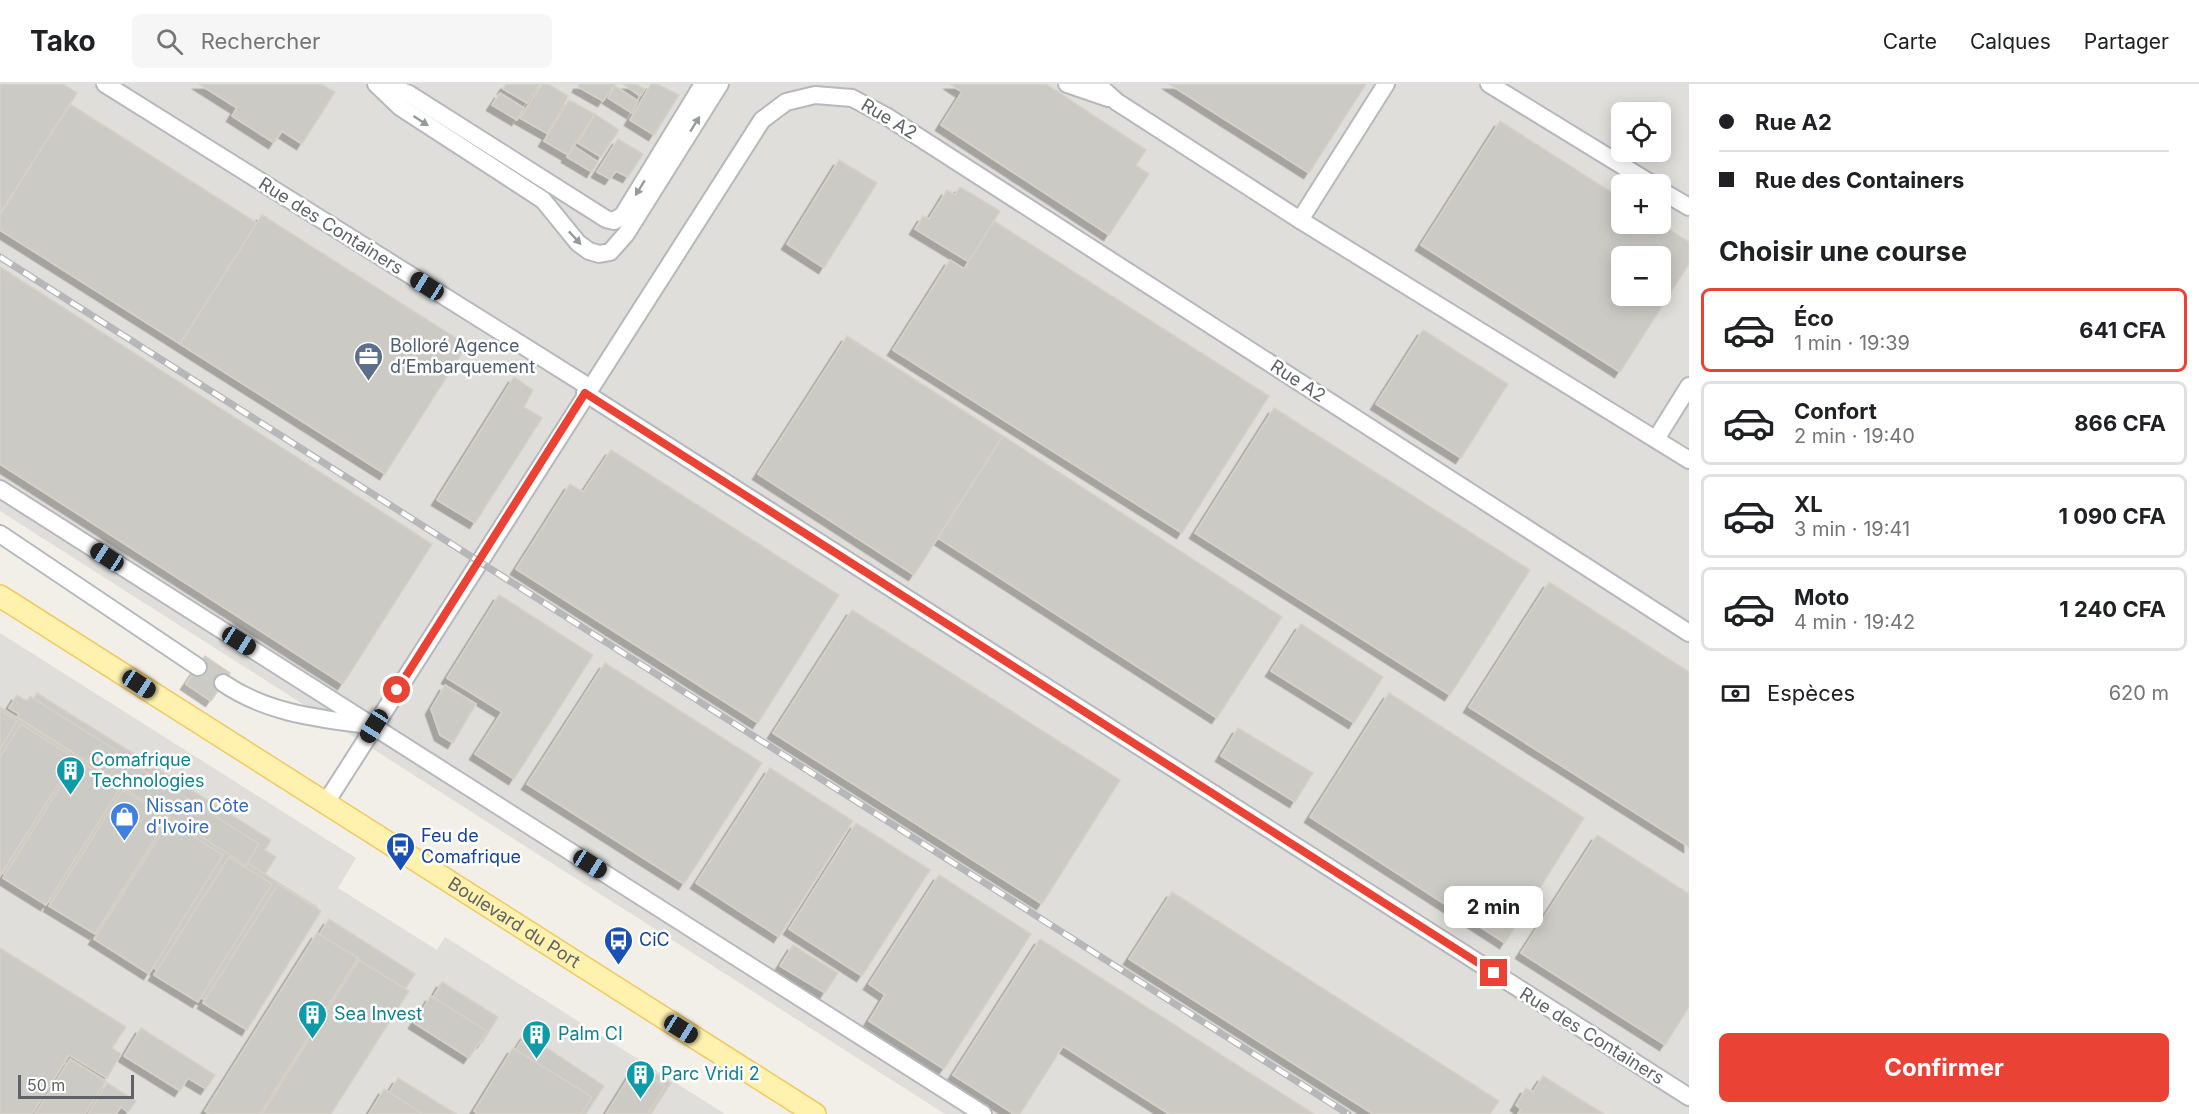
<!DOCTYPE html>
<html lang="fr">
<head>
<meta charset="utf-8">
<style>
  body { margin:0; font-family:Inter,sans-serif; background:#f6f6f6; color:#202124; height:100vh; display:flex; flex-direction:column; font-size:22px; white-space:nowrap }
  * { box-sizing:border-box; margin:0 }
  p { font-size:20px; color:#757577 }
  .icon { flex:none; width:33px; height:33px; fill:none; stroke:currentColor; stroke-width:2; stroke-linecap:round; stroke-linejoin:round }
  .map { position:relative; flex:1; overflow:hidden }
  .drawer { display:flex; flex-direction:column; background:#fff; width:510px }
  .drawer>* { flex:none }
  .guide { display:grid; align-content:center; height:132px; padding:0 30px; background:#fff }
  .buttons { position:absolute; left:1611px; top:18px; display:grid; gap:12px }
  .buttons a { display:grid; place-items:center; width:60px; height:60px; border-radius:9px; background:#fff; box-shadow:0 3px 15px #0003; font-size:30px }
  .scale { position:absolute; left:18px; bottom:15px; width:116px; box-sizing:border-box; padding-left:6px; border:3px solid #5f6368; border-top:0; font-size:16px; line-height:21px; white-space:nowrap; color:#5f6368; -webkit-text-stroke:4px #fff; paint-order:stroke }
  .end { position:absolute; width:27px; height:27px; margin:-14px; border:8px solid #ea4335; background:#fff; box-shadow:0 0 0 3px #fff }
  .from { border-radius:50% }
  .bubble { position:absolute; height:42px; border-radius:9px; background:#fff; box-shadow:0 3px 15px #0003; font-size:20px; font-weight:700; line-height:42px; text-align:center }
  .car { position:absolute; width:18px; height:36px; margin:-18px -9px; border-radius:8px; box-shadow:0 0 4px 2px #0007; background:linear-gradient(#222 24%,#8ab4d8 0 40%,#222 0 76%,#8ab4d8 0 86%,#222 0) }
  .guide b { display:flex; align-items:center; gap:21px; height:57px; font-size:22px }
  .guide b+b { border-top:2px solid #e0e0e0 }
  .guide i { width:15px; height:15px; background:#202124 }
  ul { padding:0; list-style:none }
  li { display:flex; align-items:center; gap:18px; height:84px; margin:0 12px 9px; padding:0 18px; border:3px solid #e0e0e0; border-radius:9px }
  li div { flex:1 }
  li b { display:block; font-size:22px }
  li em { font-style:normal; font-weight:700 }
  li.current { border-color:#ea4335 }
  li>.icon { width:54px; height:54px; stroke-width:1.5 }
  h2 { padding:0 30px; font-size:27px; line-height:72px }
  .pay { display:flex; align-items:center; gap:15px; height:66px; padding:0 30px; font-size:22px }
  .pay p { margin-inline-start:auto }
  .button { display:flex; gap:12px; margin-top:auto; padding:12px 30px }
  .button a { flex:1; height:69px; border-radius:9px; background:#ea4335; color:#fff; font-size:24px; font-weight:700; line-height:69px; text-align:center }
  header { display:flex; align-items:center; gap:36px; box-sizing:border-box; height:84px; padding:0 30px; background:#fff; border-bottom:2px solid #e0e0e0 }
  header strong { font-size:28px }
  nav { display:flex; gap:33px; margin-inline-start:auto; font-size:21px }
  .search { width:420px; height:54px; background:#f6f6f6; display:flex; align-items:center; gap:15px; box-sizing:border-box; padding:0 21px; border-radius:9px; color:#757577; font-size:22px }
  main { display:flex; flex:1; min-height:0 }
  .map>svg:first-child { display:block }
</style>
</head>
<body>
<header>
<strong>Tako</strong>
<div class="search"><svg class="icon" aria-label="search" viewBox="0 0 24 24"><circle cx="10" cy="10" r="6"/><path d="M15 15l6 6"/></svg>Rechercher</div>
<nav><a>Carte</a><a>Calques</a><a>Partager</a></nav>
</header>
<main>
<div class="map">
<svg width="1689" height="1030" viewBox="0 0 1689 1030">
  <defs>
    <filter id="shadow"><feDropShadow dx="-5.5" dy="5.5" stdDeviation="0" flood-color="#0004"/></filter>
  </defs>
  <rect width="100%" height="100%" fill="#f1efe8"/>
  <g fill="#e0deda" fill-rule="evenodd">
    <path d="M0,0H1689V1030H945L0,427ZM1622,28H1660V68H1622ZM1622,100H1660V140H1622ZM1622,172H1660V212H1622Z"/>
    <polygon points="0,549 356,774 338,804 437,866 445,853 725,1030 0,1030"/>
  </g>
  <g fill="#cccac5" stroke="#d6d1c6" stroke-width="1.5" fill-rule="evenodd" filter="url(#shadow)">
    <polygon points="0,0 63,0 77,9 0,130"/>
    <polygon points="199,0 321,0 335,8 302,60 282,47 274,59 232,32 237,24"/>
    <polygon points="506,0 540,0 527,19 503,5"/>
    <polygon points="542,0 548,0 568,12 548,50 520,34"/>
    <polygon points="579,0 615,0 603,17 578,3"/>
    <polygon points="623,0 636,0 645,5 640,12"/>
    <polygon points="651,0 657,0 679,11 654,51 630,36"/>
    <polygon points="950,0 1046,0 1146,66 1136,81 1149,90 1109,151 941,41 962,8"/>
    <polygon points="1169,0 1366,0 1309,89"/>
    <polygon points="615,2 638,17 632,29 608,14"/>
    <polygon points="500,9 524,24 517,36 492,21"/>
    <polygon points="569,16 595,30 568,71 544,57"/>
    <polygon points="70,20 257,139 180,260 0,146 0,130"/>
    <polygon points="595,30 619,46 601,73 578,59"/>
    <path d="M1500,37L1622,115V140H1660L1689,158V180L1620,288L1421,161ZM1622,172H1660V212H1622Z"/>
    <polygon points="618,55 643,70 628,93 616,87 610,95 597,88"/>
    <polygon points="574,62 598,78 592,88 567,73"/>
    <polygon points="839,76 877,99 824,184 787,160"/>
    <polygon points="960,103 1000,127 969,178 915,145 923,132 929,135 947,106 955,111"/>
    <polygon points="262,131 467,261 385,390 180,260"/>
    <polygon points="994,137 1269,312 1182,449 893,266 950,176 964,185"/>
    <polygon points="0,183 432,460 343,600 0,380"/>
    <polygon points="1423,246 1508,300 1461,374 1376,320"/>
    <polygon points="847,252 1003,352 914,491 758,390"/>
    <polygon points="514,293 533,306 524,323 542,334 475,439 437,416"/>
    <polygon points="1274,324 1530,486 1450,611 1195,449"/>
    <polygon points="1003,352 1282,533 1217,634 938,454"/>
    <polygon points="611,366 839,511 758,639 516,485 570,400 583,408"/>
    <polygon points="1549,498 1689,588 1689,763 1469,623"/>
    <polygon points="499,511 593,571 514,695 475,670 502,628 447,594"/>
    <polygon points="852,526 1120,696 1042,820 773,649"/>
    <polygon points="1301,540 1383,593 1354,639 1271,587"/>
    <polygon points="205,572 230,589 211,617 186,600"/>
    <polygon points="605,579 762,679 684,800 527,700"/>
    <polygon points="445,601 476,620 453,659 440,651 431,625"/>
    <polygon points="37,609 271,756 265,766 276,773 265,790 20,636"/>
    <polygon points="1389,609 1584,734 1505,859 1310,733"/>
    <polygon points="17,611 27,617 30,612 117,667 104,688 17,633 19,630 9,624"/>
    <polygon points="0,623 317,823 243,940 0,787"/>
    <polygon points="0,626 17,637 0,665"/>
    <polygon points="21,640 75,674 0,792 0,673"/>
    <polygon points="1238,644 1313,689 1295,718 1221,672"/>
    <polygon points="122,673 259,760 246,781 108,694"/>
    <polygon points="77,676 121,703 46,821 3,794"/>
    <polygon points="770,684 853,737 779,853 696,799"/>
    <polygon points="123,706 168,734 95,850 49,822"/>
    <polygon points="169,737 223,771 149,890 94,855"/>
    <polygon points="856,739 930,786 862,892 789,845"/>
    <polygon points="1597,751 1689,810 1689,923 1665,961 1521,869"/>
    <polygon points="229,773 272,800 198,918 154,891"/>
    <polygon points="939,791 1031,850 944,985 869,937 885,911 869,900"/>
    <polygon points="278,800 321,827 247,946 203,919"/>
    <polygon points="1172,808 1499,1017 1490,1030 1373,1030 1129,875"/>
    <polygon points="329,835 415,890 325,1030 229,1030 212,1019"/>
    <polygon points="317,849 358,874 260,1030 209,1030 205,1027"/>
    <polygon points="1040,855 1314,1030 1169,1030 1063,962 1020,1030 1014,1030 953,991"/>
    <polygon points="793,861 838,889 825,909 780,882"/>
    <polygon points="0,864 126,943 112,964 121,970 107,994 69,971 32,1030 0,1030"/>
    <polygon points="359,876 409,907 331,1030 262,1030"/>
    <polygon points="442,898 498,933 482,959 426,925"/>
    <polygon points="431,912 487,947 469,974 414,939"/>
    <polygon points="141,944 215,991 206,1005 188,994 180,1007 124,972"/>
    <polygon points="526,950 604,1002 586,1030 512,1030 485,1012"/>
    <polygon points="513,964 592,1013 581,1030 478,1030 474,1027"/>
    <polygon points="70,975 106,997 85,1030 35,1030"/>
    <polygon points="641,981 671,999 651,1030 610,1030"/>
    <polygon points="635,983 665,1002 648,1030 606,1030"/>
    <polygon points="1543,992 1604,1030 1518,1030 1521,1025 1516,1021 1526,1004 1533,1008"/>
    <polygon points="398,994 456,1030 376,1030"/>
    <polygon points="107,999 136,1017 128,1028 121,1023 116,1030 88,1030"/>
    <polygon points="384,1005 423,1030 369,1030"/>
  </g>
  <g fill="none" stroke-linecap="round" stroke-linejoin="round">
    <polyline stroke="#ccccc8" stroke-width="16" stroke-dasharray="16 8" stroke-linecap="butt" points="198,583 223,599"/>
    <defs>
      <g id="minor">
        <polyline points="105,0 589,303"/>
        <polyline points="376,0 400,23 543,116 578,159 589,167 599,170 610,168 626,150 720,0"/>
        <polyline points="384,0 409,10 606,135 614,137 623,131 703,0"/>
        <polyline points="1067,0 1108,14"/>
        <polyline points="1097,0 1117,18 1300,136 1689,376"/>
        <polyline points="1489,0 1652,100"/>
        <polyline points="1660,106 1689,123"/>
        <polyline points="1300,136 1386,0"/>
        <polyline points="585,309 1689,1013"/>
        <polyline points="1656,355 1689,302"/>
        <polyline points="0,405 983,1030"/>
        <polyline points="0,450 198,583"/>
        <path d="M223,599C267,629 316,634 367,641"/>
        <polyline points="325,720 762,36 786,18 815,11 852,14 886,32 1689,549"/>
      </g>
      <g id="major">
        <path id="s1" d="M0,512L815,1030"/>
      </g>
    </defs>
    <use href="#minor" stroke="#b5b8bc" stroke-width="20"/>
    <use href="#major" stroke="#f2c960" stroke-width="24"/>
    <use href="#minor" stroke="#fff" stroke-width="16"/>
    <use href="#major" stroke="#fff2af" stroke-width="21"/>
    <defs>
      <polyline id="rail" points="0,173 1348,1030"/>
    </defs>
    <use href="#rail" stroke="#b6b7b8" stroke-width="7"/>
    <use href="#rail" stroke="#fff" stroke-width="4.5" stroke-dasharray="14" stroke-linecap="butt"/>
  </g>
  <defs><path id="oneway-solid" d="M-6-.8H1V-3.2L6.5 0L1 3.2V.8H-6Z" transform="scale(1.5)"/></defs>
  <g fill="#979a9d">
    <use href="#oneway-solid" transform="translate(421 37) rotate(33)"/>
    <use href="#oneway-solid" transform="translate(695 40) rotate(-58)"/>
    <use href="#oneway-solid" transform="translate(640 104) rotate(122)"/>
    <use href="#oneway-solid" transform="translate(575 154) rotate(47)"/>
  </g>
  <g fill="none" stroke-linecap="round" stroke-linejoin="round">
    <polyline stroke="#ea4335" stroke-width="8" points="397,606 585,309 1494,889"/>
  </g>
  <defs>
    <symbol id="office-pin" viewBox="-11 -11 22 30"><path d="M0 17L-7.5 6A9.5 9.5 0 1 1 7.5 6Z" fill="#5c6f8a" stroke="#fff"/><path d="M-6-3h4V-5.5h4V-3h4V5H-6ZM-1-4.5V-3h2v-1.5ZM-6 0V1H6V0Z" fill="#fff"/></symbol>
    <symbol id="building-pin" viewBox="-11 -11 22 30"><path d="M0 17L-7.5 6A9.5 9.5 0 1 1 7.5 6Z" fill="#0f9aa8" stroke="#fff"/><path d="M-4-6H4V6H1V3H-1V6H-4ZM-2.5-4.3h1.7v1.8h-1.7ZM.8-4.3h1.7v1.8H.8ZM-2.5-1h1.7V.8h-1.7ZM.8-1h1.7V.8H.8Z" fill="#fff"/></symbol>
    <symbol id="shop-pin" viewBox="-11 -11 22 30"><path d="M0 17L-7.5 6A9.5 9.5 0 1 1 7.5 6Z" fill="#3f7fe0" stroke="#fff"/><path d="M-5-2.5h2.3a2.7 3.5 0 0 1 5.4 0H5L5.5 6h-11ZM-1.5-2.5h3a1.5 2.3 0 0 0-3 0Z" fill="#fff"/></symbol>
    <symbol id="bus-pin" viewBox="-11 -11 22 30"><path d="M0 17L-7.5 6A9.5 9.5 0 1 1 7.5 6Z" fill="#1a4fb4" stroke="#fff"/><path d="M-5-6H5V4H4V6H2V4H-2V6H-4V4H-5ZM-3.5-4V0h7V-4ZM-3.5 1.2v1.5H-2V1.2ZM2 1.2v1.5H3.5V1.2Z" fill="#fff"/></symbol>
  </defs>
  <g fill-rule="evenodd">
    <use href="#office-pin" x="352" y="256" width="33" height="45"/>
    <use href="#building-pin" x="54" y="670" width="33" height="45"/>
    <use href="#shop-pin" x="108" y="716" width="33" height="45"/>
    <use href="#bus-pin" x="384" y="746" width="33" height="45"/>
    <use href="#bus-pin" x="602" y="840" width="33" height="45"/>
    <use href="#building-pin" x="296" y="914" width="33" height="45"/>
    <use href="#building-pin" x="520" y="934" width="33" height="45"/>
    <use href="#building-pin" x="624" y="974" width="33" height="45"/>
  </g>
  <g text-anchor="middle" stroke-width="5" stroke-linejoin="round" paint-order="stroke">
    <g font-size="18" fill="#5f6368" stroke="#fff">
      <text transform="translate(889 35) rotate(31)" y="6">Rue A2</text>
      <text transform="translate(331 142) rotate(32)" y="6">Rue des Containers</text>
      <text transform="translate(1298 297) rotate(33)" y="6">Rue A2</text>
      <text dy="6" stroke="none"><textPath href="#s1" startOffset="609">Boulevard du Port</textPath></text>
      <text transform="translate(1592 952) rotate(32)" y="6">Rue des Containers</text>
    </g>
    <g font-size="18" fill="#4e5e75" stroke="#fff" text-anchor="start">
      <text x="390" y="268">Bolloré Agence<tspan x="390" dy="21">d‘Embarquement</tspan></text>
    </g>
    <g font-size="18" fill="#0d838f" stroke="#fff" text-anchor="start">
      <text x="91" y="682">Comafrique<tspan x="91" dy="21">Technologies</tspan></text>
      <text x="334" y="936">Sea Invest</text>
      <text x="558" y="956">Palm CI</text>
      <text x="661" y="996">Parc Vridi 2</text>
    </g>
    <g font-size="18" fill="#366cbe" stroke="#fff" text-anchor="start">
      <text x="146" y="728">Nissan Côte<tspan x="146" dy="21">d'Ivoire</tspan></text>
    </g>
    <g font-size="18" fill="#164399" stroke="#fff" text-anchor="start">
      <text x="421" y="758">Feu de<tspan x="421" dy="21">Comafrique</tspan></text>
      <text x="639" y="862">CiC</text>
    </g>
  </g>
</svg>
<div class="buttons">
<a><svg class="icon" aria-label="locate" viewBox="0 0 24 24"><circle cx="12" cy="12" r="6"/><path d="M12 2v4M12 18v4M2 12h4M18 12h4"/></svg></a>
<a>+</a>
<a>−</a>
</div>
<div class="scale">50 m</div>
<i class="end from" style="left:397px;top:606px"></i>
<i class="end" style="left:1494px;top:889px"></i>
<div class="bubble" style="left:1444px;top:802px;width:99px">2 min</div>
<i class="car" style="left:427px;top:202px;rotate:302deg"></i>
<i class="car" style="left:107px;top:473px;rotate:303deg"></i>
<i class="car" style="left:239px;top:557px;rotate:122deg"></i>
<i class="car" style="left:139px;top:600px;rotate:123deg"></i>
<i class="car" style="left:374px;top:642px;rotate:212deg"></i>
<i class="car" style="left:590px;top:780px;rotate:122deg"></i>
<i class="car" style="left:681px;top:945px;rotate:122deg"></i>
</div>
<section class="drawer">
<div class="guide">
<b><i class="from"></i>Rue A2</b>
<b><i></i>Rue des Containers</b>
</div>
<h2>Choisir une course</h2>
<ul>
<li class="current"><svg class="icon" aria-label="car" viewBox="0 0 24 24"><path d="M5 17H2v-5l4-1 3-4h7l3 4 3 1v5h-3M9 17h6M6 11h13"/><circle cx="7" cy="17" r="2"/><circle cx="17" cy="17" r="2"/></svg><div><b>Éco</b><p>1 min · 19:39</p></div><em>641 CFA</em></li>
<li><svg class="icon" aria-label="car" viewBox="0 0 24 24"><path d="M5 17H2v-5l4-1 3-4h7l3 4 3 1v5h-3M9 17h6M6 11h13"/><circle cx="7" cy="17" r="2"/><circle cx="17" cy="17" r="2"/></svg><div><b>Confort</b><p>2 min · 19:40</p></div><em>866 CFA</em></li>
<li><svg class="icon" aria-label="car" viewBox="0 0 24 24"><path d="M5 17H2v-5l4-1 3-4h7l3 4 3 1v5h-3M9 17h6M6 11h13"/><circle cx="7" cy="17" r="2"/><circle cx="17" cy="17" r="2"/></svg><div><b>XL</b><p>3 min · 19:41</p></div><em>1 090 CFA</em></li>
<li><svg class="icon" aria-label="car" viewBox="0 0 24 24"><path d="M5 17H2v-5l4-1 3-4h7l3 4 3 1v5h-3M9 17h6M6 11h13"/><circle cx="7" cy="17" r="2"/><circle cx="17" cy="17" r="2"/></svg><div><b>Moto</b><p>4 min · 19:42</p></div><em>1 240 CFA</em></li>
</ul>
<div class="pay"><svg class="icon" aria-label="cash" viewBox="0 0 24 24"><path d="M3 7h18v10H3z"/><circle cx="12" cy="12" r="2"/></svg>Espèces<p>620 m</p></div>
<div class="button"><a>Confirmer</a></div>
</section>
</main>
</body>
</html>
